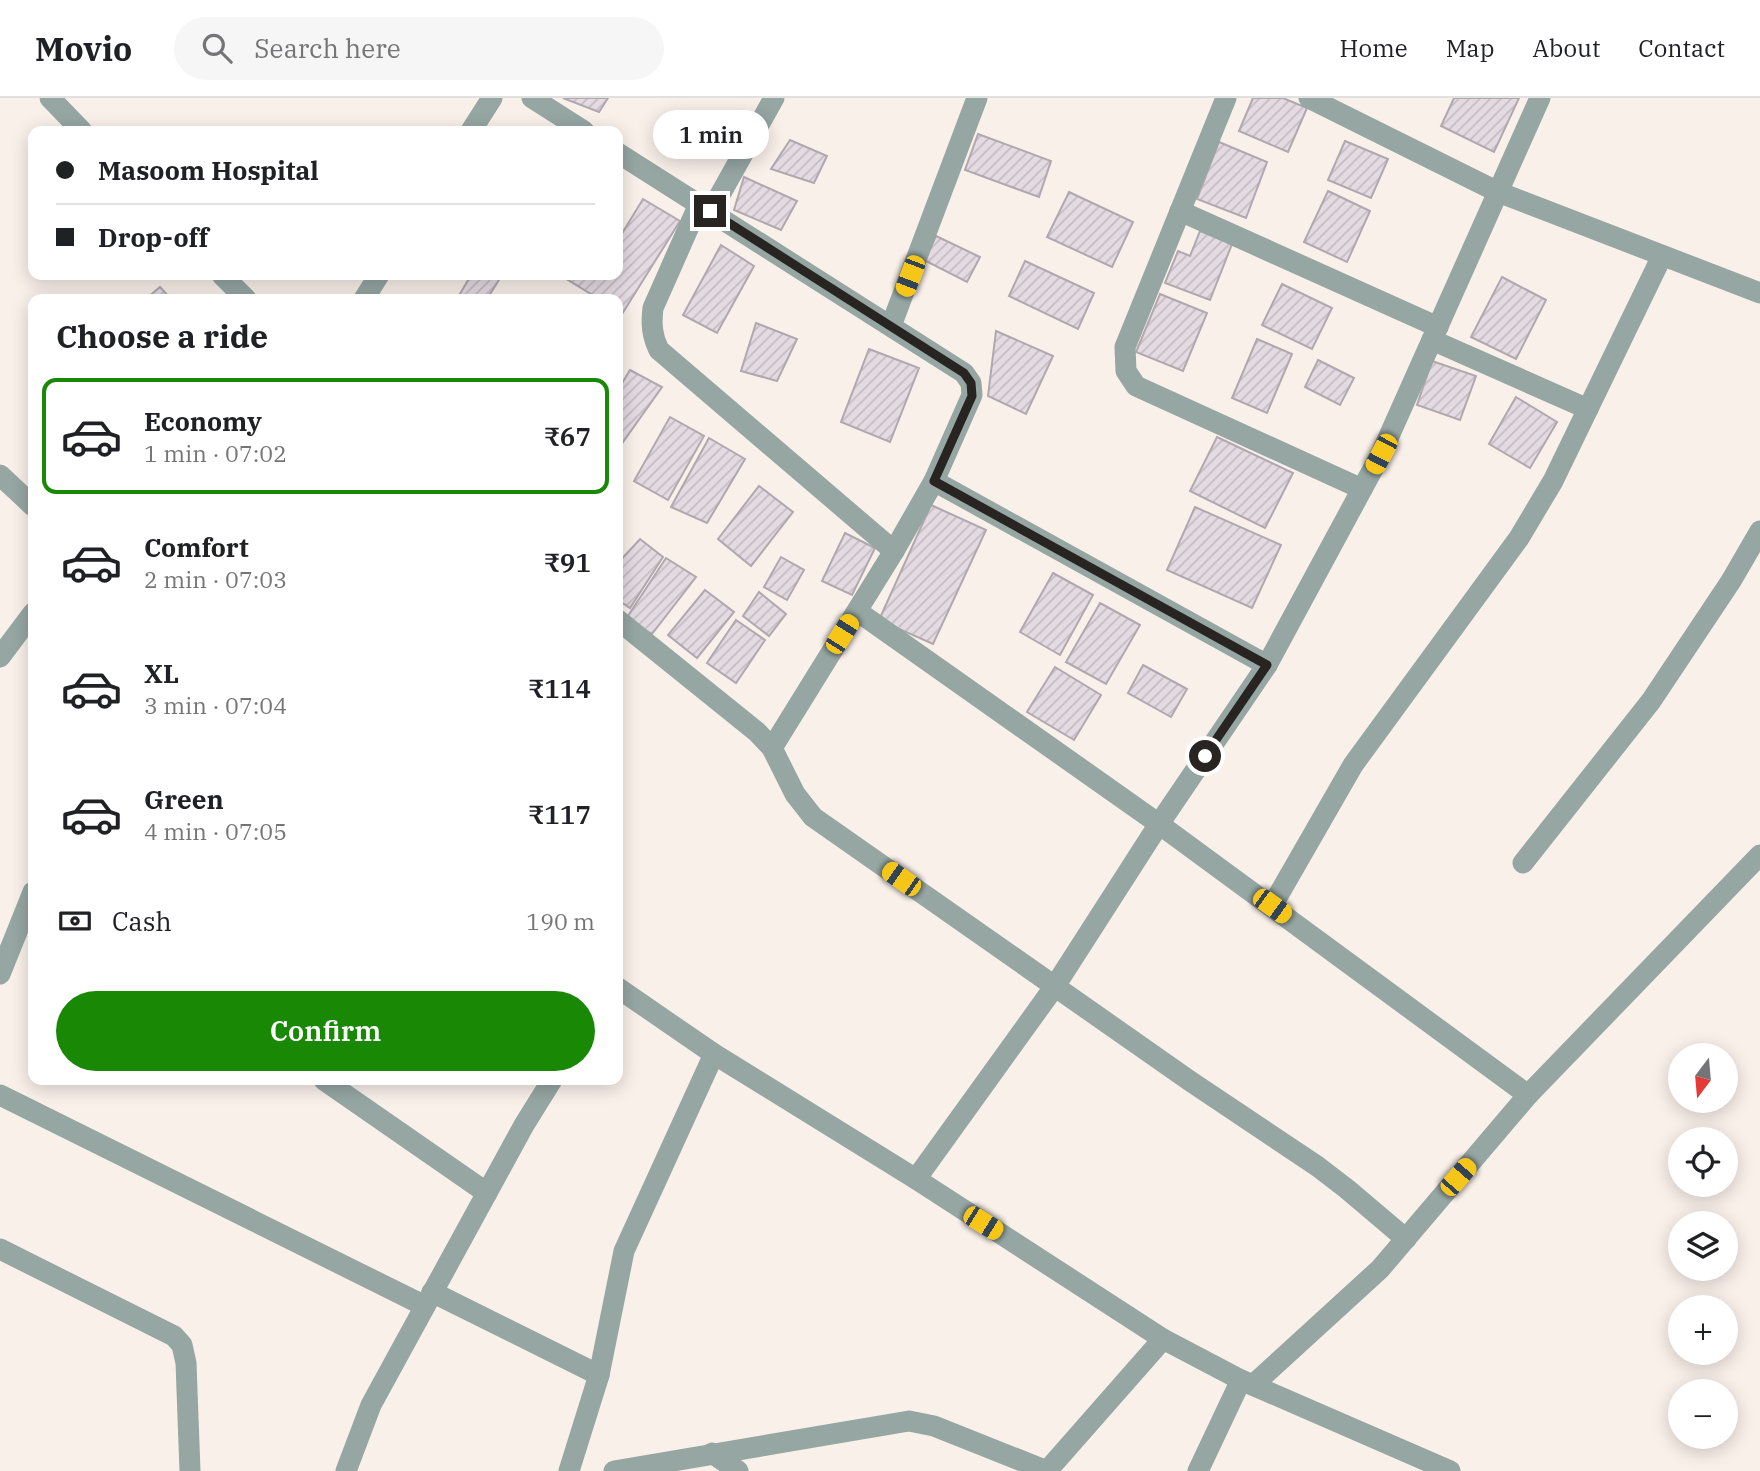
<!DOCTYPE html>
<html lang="en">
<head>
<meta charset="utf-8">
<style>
  body { margin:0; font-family:"IBM Plex Serif",serif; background:#f6f6f6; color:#202124; height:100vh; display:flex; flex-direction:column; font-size:26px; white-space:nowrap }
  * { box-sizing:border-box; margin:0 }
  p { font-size:23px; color:#757577 }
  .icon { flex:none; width:38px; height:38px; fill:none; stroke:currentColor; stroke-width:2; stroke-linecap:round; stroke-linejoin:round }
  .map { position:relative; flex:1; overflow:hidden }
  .panel { position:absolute; left:28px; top:196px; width:595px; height:791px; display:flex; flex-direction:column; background:#fff; border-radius:14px; box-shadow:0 4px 18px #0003 }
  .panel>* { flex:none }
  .guide { position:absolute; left:28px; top:28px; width:595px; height:154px; border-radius:14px; box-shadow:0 4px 18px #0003; display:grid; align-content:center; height:154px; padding:0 28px; background:#fff }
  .needle { width:46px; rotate:196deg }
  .tools { position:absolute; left:1668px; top:945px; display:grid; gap:14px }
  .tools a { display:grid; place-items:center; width:70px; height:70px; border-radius:50%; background:#fff; box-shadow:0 4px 18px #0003; font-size:35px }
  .end { position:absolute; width:32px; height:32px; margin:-16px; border:9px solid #282422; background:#fff; box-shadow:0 0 0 4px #fff }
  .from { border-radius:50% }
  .bubble { position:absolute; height:49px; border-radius:24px; background:#fff; box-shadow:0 4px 18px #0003; font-size:23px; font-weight:600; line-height:49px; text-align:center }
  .car { position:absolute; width:21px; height:42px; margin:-21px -10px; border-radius:9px; box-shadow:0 0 5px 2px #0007; background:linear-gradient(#f5c518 24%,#345 0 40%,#f5c518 0 76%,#345 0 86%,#f5c518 0) }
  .guide b { display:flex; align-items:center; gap:24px; height:66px; font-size:26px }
  .guide b+b { border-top:2px solid #e0e0e0 }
  .guide i { width:18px; height:18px; background:#202124 }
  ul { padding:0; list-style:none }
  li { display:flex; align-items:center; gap:21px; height:116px; margin:0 14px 10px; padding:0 14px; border:4px solid transparent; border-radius:14px }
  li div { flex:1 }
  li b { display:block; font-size:26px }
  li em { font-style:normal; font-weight:600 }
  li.active { border-color:#188805 }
  li>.icon { width:63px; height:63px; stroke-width:1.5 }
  h2 { padding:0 28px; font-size:32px; line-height:84px }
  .pay { display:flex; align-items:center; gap:18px; height:77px; padding:0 28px; font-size:26px }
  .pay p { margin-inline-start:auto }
  .action { display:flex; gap:14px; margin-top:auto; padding:14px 28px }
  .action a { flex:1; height:80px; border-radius:42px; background:#188805; color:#fff; font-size:28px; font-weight:600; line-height:80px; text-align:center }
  header { display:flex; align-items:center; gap:42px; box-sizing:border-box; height:98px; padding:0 35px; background:#fff; border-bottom:2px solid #e0e0e0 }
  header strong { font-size:33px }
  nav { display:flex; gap:38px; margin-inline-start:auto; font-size:24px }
  .search { width:490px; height:63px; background:#f6f6f6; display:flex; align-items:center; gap:18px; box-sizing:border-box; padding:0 24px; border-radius:38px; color:#757577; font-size:26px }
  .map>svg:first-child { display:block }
</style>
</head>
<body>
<header>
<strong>Movio</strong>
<div class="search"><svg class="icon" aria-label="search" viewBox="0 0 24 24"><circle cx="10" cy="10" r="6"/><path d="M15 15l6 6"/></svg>Search here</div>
<nav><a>Home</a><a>Map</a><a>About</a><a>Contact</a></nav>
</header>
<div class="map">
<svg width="1760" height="1373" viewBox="0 0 1760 1373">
  <defs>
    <pattern id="building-hatch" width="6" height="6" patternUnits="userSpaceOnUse" patternTransform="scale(1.75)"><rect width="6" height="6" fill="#e4dbe2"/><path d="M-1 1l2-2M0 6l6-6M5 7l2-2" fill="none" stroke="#c4bcc2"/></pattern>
  </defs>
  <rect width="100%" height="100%" fill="#faf0ea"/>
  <g fill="url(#building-hatch)" stroke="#b0a7af" stroke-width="2">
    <polygon points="563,0 608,0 599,14"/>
    <polygon points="1253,0 1283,0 1307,10 1288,54 1239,33"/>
    <polygon points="1454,0 1519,0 1494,54 1441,28"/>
    <polygon points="978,36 1051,63 1039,99 965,72"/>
    <polygon points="790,42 827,58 814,85 771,71"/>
    <polygon points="1345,43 1388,61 1371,100 1328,82"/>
    <polygon points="1219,44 1267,64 1246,120 1197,101"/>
    <polygon points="744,79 797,103 781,132 734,112"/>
    <polygon points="1328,93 1370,113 1347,164 1304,144"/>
    <polygon points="1069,94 1133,124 1112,169 1047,139"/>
    <polygon points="643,101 680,123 622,216 618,213 618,201 599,201 560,177 618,177 618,142"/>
    <polygon points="1200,133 1232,146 1210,202 1165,185 1178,153 1190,158"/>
    <polygon points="936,138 980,159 967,184 924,162"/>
    <polygon points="721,147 754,168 717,235 683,217"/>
    <polygon points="1025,163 1094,195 1078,231 1009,198"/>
    <polygon points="471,177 502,177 487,201 457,201"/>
    <polygon points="1502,179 1546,202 1516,261 1471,239"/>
    <polygon points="1282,186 1332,210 1312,251 1262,227"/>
    <polygon points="160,189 171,201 146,201"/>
    <polygon points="1160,196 1207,215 1183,273 1136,254"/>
    <polygon points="756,225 797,241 777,283 741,273"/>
    <polygon points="996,233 1053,258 1026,316 988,298"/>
    <polygon points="1257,241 1292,256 1267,315 1232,300"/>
    <polygon points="869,251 919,270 890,344 841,324"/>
    <polygon points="1318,262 1354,280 1340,307 1305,289"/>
    <polygon points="1432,263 1476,278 1460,322 1417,307"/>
    <polygon points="630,272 662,289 618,351 618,292"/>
    <polygon points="1516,299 1557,324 1530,370 1489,346"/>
    <polygon points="670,319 704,338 668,402 634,383"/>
    <polygon points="1217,339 1293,375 1265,430 1190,393"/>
    <polygon points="709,340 745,361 707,425 671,409"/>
    <polygon points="759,388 793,414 751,468 718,441"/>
    <polygon points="931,407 986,432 933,546 879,522"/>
    <polygon points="1195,409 1281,447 1252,510 1167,472"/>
    <polygon points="845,435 875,450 852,497 822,483"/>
    <polygon points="640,441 663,459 630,510 618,502 618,465"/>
    <polygon points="781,459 804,472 787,502 764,489"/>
    <polygon points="666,460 696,479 652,536 626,521"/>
    <polygon points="1053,475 1093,497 1060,557 1020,534"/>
    <polygon points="705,492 734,514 697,560 668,537"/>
    <polygon points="759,494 786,516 769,538 743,518"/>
    <polygon points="1100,505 1140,527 1106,586 1066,564"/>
    <polygon points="736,522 765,542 736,585 707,565"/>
    <polygon points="1143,567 1187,591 1171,619 1128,595"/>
    <polygon points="1055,569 1101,597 1074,642 1027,614"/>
  </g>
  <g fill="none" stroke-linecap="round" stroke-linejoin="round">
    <g stroke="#95a6a3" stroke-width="21">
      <polyline points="50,0 82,33"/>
      <polyline points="532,0 584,33"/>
      <polyline points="1226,0 1125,249 1126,273 1136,288 1362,391"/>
      <polyline points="1309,0 1498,94 1760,195"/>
      <polyline points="471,33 492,0"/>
      <polyline points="618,55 964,275 971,285 972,297 934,383 894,453 772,650"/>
      <path d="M699,106L653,210C651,226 652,238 659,252L894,453"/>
      <polyline points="711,113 774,0"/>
      <polyline points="1180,113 1438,229"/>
      <polyline points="222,177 246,201"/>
      <polyline points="364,201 379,177"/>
      <polyline points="891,228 977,0"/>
      <polyline points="1432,242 1588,311"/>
      <polyline points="0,377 33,408"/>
      <polyline points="934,383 1267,567"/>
      <polyline points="857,513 1159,726 1528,997"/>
      <polyline points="618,522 757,634 772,650 795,696 813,719 1190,983 1317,1068 1347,1091 1406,1141"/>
      <polyline points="0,559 33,515"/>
      <polyline points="1523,765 1651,603 1731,483 1760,433"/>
      <polyline points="1272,808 1353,667 1519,440 1553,383 1662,158"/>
      <polyline points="0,876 33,794"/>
      <polyline points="324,982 487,1095"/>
      <polyline points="0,997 425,1208"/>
      <polyline points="916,1081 1055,888 1159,726 1267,567 1381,356 1540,0"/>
      <polyline points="0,1151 174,1238 182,1247 186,1265 190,1373"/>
      <polyline points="432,1194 599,1277"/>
      <polyline points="1163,1241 1241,1282 1450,1373"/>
      <polyline points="1253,1287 1380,1171 1528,997 1760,757"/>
      <polyline points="712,1355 738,1373"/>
      <polyline points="346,1373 371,1307 524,1027 552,982"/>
      <polyline points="569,1373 599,1277 624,1153 714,956"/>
      <polyline points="614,1373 909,1323 934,1328 1047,1373 1163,1241 916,1081 714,956 618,890"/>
      <polyline points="1198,1373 1241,1282"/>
    </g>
  </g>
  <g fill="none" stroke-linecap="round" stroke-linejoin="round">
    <polyline stroke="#282422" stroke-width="9" points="710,113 964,275 971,285 972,298 934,383 1267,567 1205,658"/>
  </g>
</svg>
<div class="tools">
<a><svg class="needle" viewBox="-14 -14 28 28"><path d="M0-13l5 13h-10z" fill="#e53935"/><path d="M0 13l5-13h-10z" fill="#757577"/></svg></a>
<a><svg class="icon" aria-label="locate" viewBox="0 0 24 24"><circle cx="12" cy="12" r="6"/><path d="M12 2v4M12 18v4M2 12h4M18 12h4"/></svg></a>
<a><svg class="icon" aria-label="layers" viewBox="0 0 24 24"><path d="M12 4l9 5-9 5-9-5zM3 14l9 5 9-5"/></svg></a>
<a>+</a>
<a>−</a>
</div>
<i class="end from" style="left:1205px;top:658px"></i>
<i class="end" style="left:710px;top:113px"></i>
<div class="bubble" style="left:653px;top:12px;width:116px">1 min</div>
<i class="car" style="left:910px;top:178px;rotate:201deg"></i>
<i class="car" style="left:1381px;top:356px;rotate:208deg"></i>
<i class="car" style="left:842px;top:536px;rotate:32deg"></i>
<i class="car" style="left:901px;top:781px;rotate:305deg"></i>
<i class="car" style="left:1272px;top:808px;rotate:126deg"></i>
<i class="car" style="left:1458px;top:1079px;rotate:41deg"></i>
<i class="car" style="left:983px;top:1125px;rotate:122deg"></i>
<div class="guide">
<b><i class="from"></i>Masoom Hospital</b>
<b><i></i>Drop-off</b>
</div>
<section class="panel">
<h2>Choose a ride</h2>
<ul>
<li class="active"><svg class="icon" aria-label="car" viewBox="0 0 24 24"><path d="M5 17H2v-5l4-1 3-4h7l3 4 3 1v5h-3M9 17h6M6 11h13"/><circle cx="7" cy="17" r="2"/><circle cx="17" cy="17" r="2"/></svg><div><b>Economy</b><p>1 min · 07:02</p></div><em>₹67</em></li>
<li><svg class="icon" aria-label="car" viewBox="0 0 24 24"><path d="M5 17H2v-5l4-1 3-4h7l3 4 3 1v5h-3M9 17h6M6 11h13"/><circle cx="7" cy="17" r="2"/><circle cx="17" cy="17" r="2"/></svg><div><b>Comfort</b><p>2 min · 07:03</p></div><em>₹91</em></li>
<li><svg class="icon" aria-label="car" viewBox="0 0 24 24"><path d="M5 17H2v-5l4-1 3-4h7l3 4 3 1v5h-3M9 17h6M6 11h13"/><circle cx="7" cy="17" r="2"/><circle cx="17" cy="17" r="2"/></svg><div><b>XL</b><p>3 min · 07:04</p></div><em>₹114</em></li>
<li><svg class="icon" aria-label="car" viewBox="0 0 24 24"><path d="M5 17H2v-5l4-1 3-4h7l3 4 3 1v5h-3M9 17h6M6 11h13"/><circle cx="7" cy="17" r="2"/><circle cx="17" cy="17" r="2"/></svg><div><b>Green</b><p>4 min · 07:05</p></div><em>₹117</em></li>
</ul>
<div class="pay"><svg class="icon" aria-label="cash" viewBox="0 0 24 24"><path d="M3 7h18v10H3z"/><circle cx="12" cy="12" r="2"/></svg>Cash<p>190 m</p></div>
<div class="action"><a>Confirm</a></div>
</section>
</div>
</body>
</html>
